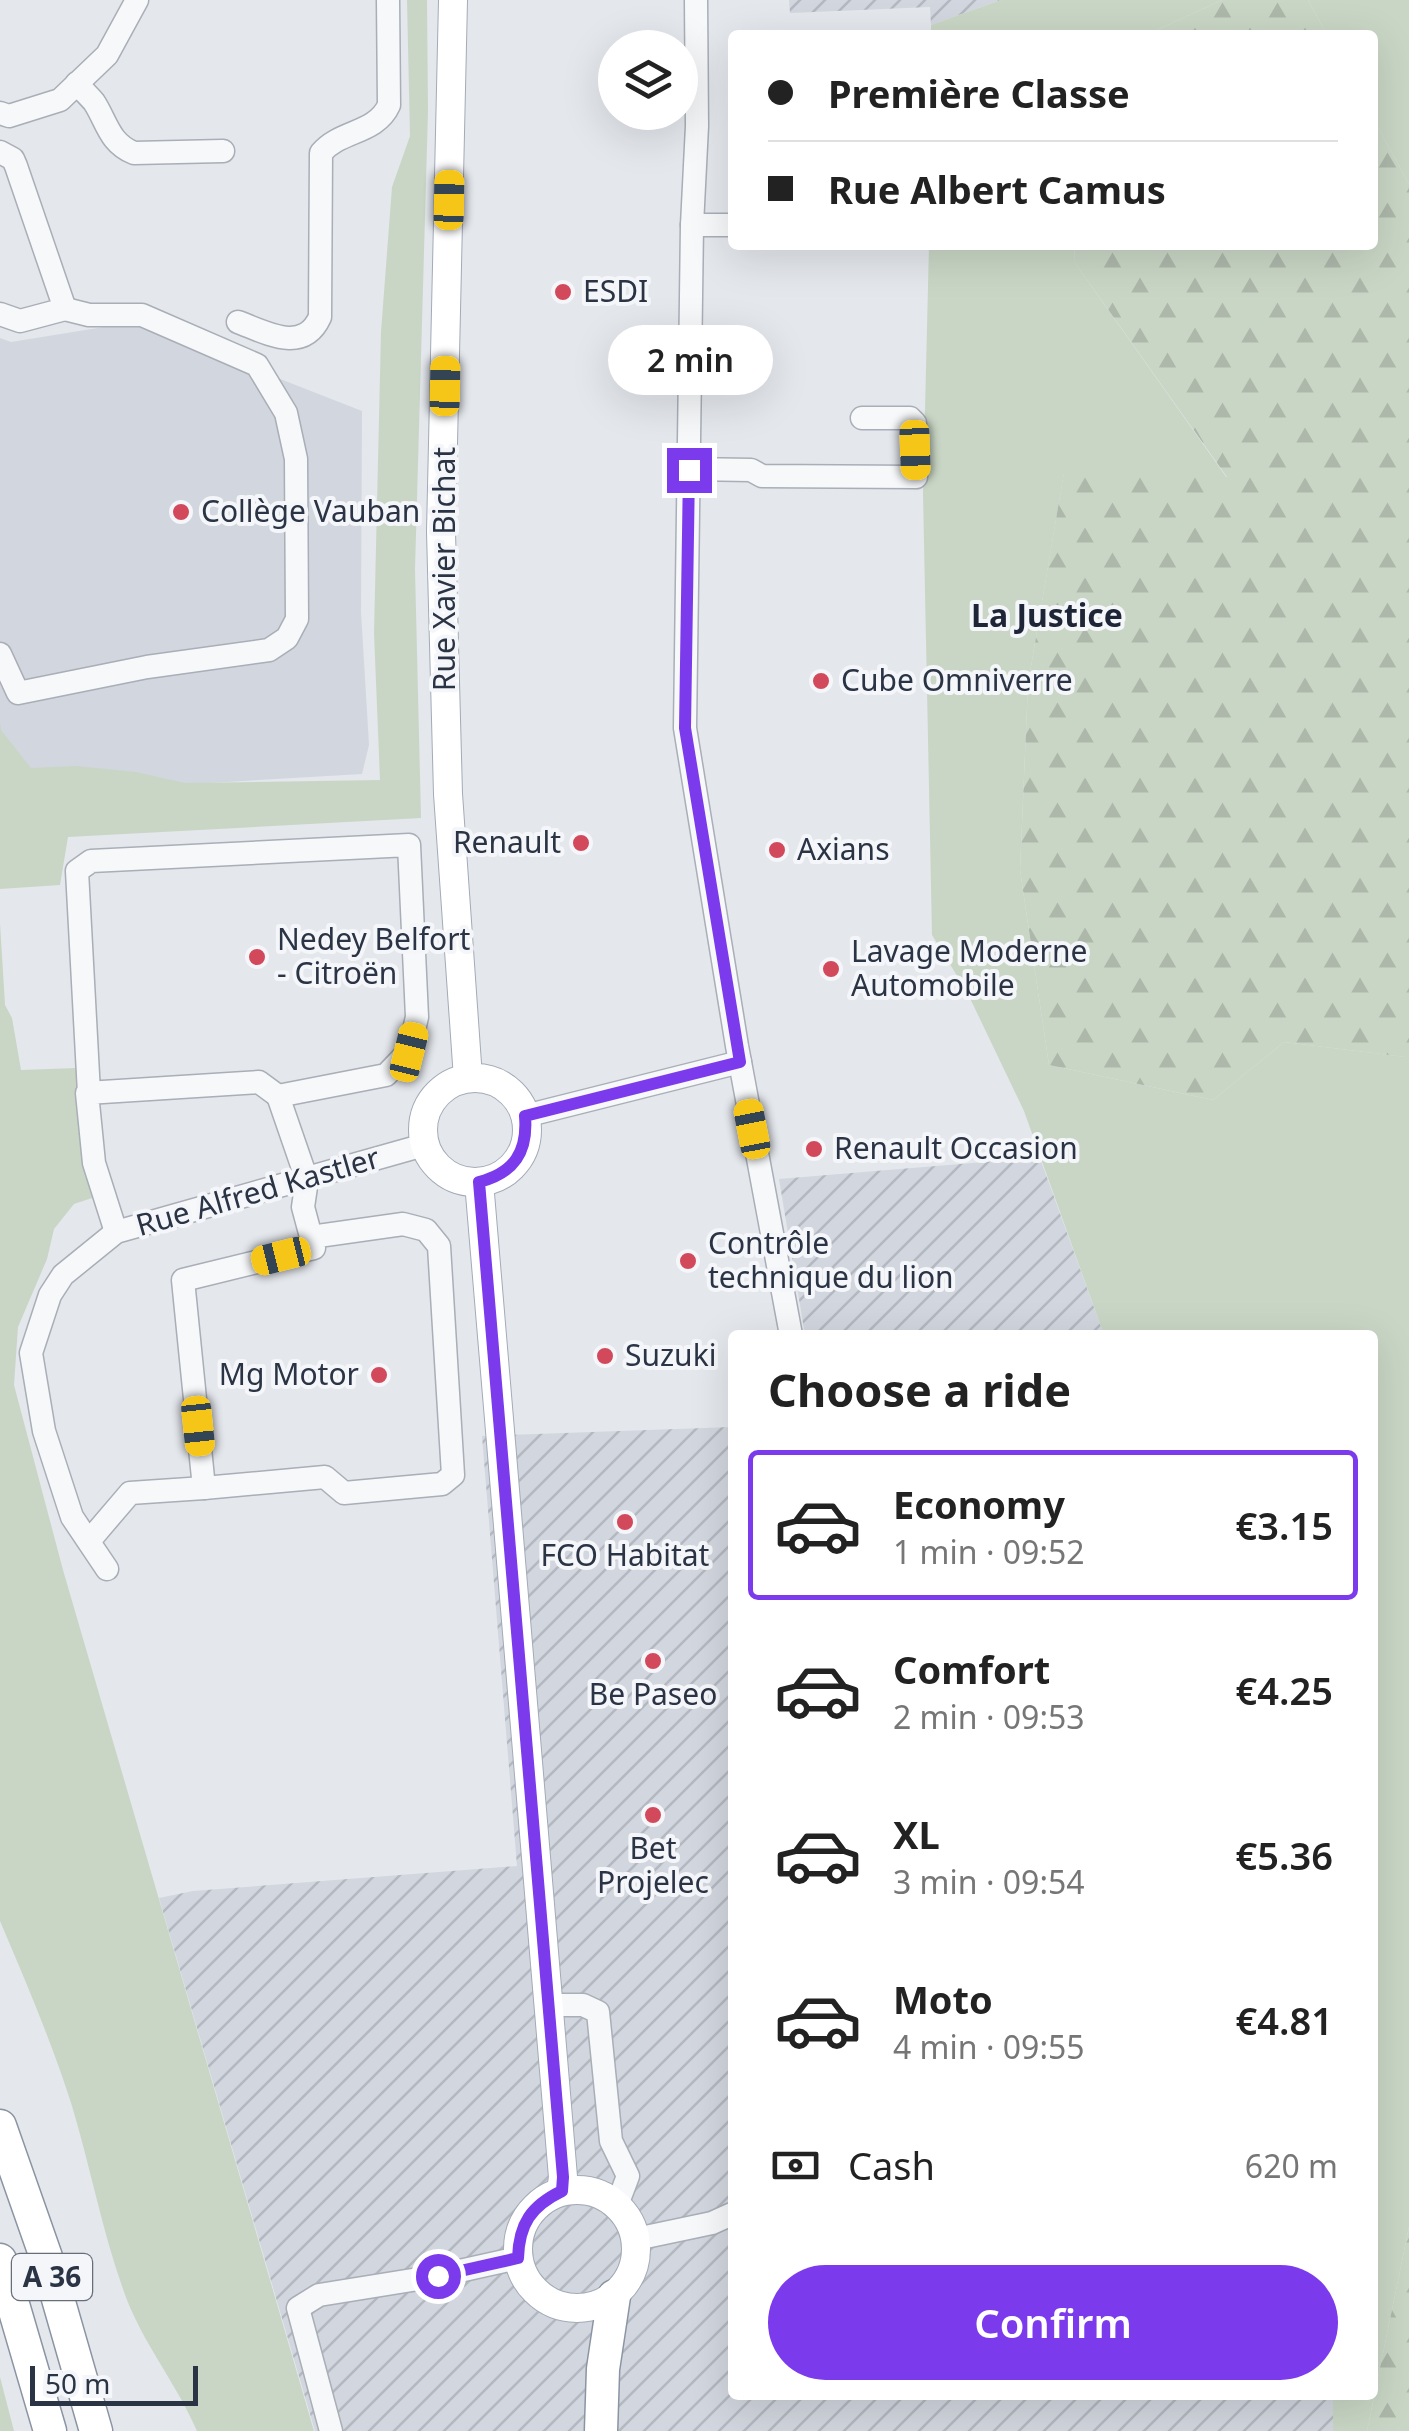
<!DOCTYPE html>
<html lang="en">
<head>
<meta charset="utf-8">
<style>
  body { margin:0; font-family:"Noto Sans",sans-serif; background:#f2f2f2; color:#222; height:100vh; display:flex; flex-direction:column; font-size:38px; white-space:nowrap }
  * { box-sizing:border-box; margin:0 }
  p { font-size:32px; color:#767676 }
  .icon { flex:none; width:55px; height:55px; fill:none; stroke:currentColor; stroke-width:2; stroke-linecap:round; stroke-linejoin:round }
  .map { position:relative; flex:1; overflow:hidden }
  .panel { position:absolute; left:728px; top:1330px; width:650px; height:1070px; display:flex; flex-direction:column; background:#fff; border-radius:10px; box-shadow:0 10px 40px #0002 }
  .panel>* { flex:none }
  .banner { position:absolute; left:728px; top:30px; width:650px; height:220px; border-radius:10px; box-shadow:0 10px 40px #0002; display:grid; align-content:center; height:220px; padding:0 40px; background:#fff }
  .buttons { position:absolute; left:598px; top:30px; display:grid; gap:20px }
  .buttons a { display:grid; place-items:center; width:100px; height:100px; border-radius:50%; background:#fff; box-shadow:0 10px 40px #0002; font-size:50px }
  .scale { position:absolute; left:30px; bottom:25px; width:168px; box-sizing:border-box; padding-left:10px; border:5px solid #2b3445; border-top:0; font-size:28px; line-height:35px; white-space:nowrap; color:#2b3445; -webkit-text-stroke:8px #f4f6f9; paint-order:stroke }
  .end { position:absolute; width:45px; height:45px; margin:-22px; border:12px solid #7c3aed; background:#fff; box-shadow:0 0 0 5px #fff }
  .from { border-radius:50% }
  .bubble { position:absolute; height:70px; border-radius:35px; background:#fff; box-shadow:0 10px 40px #0002; font-size:32px; font-weight:600; line-height:70px; text-align:center }
  .car { position:absolute; width:30px; height:60px; margin:-30px -15px; border-radius:12px; box-shadow:0 0 8px 2px #0007; background:linear-gradient(#f5c518 24%,#345 0 40%,#f5c518 0 76%,#345 0 86%,#f5c518 0) }
  .banner b { display:flex; align-items:center; gap:35px; height:95px; font-size:38px }
  .banner b+b { border-top:2px solid #e0e0e0 }
  .banner i { width:25px; height:25px; background:#222 }
  ul { padding:0; list-style:none }
  li { display:flex; align-items:center; gap:30px; height:150px; margin:0 20px 15px; padding:0 20px; border:5px solid transparent; border-radius:10px }
  li div { flex:1 }
  li b { display:block; font-size:38px }
  li em { font-style:normal; font-weight:600 }
  li.selected { border-color:#7c3aed }
  li>.icon { width:90px; height:90px; stroke-width:1.5 }
  h2 { padding:0 40px; font-size:45px; line-height:120px }
  .pay { display:flex; align-items:center; gap:25px; height:110px; padding:0 40px; font-size:38px }
  .pay p { margin-inline-start:auto }
  .action { display:flex; gap:20px; margin-top:auto; padding:20px 40px }
  .action a { flex:1; height:115px; border-radius:60px; background:#7c3aed; color:#fff; font-size:40px; font-weight:600; line-height:115px; text-align:center }
  .map>svg:first-child { display:block }
</style>
</head>
<body>
<div class="map">
<svg width="1409" height="2431" viewBox="0 0 1409 2431">
  <defs>
    <pattern id="industrial-furrows" width="10" height="10" patternUnits="userSpaceOnUse" patternTransform="scale(2.5)"><rect width="10" height="10" fill="#d2d6de"/><path d="M-1 1l2-2M0 10L10 0M9 11l2-2" fill="none" stroke="#b4b8c0"/></pattern>
    <pattern id="forest-firs" width="22" height="20" patternUnits="userSpaceOnUse" patternTransform="scale(2.5)"><rect width="22" height="20" fill="#c9d6c5"/><path d="M5 1l3.5 6h-7zM16 11l3.5 6h-7z" fill="#adb8ab"/></pattern>
  </defs>
  <rect width="100%" height="100%" fill="#e4e7ec"/>
  <polygon fill="#d2d6de" points="135,322 362,411 361,612 369,745 362,774 0,795 0,338 11,342"/>
  <g fill="url(#industrial-furrows)">
    <polygon points="789,0 1001,0 931,25 930,7 790,13"/>
    <polygon points="1021,1159 1041,1161 1104,1335 805,1335 779,1179"/>
    <polygon points="732,1427 732,2395 1333,2395 1333,2431 315,2431 159,1898 193,1891 517,1866 482,1436"/>
  </g>
  <g fill="#c9d6c5">
    <polygon points="407,0 427,0 428,111 415,569 421,818 68,837 60,885 0,889 0,723 1,730 31,768 76,766 136,772 185,783 380,780 374,633 381,332 392,187 410,136"/>
    <polygon points="1001,0 1222,0 1146,35 931,35 931,25"/>
    <polygon points="1308,0 1409,0 1409,184 1373,118 1372,35 1327,35"/>
    <polygon points="929,245 1074,245 1075,263 1227,478 1064,473 1028,684 1020,870 1049,1065 1213,1100 1284,1042 1406,1057 1409,1062 1409,2227 1367,2431 1333,2431 1333,2395 1372,2395 1372,1335 1104,1335 1024,1111 967,992 932,935 923,493"/>
    <path d="M0,923L5,1005L12,1018L21,1070L77,1068L95,1197L74,1204L54,1229L47,1259L18,1327L14,1385L63,1570L314,2431H197C176,2382 140,2340 123,2289C102,2230 90,2166 72,2106C52,2043 26,1982 0,1921Z"/>
    <polygon points="0,2377 14,2431 0,2431"/>
  </g>
  <g fill="url(#forest-firs)">
    <polygon points="1222,0 1308,0 1327,35 1146,35"/>
    <polygon points="1373,118 1409,184 1409,1062 1405,1057 1284,1042 1213,1100 1049,1065 1020,870 1028,684 1064,472 1227,477 1075,263 1074,245 1372,245"/>
    <polygon points="1409,2227 1409,2431 1367,2431"/>
  </g>
  <g fill="none" stroke-linecap="round" stroke-linejoin="round">
    <defs>
      <g id="minor">
        <polyline points="696,0 697,126 692,225 685,728 737,1046 791,1335"/>
        <path d="M77,83C82,90 89,96 94,102C107,122 109,143 134,153L223,151"/>
        <polyline points="0,113 9,116 60,100 107,55 137,0"/>
        <polyline points="0,152 13,159 16,166 65,309 20,321 0,314"/>
        <polyline points="692,225 732,225"/>
        <path d="M238,322C267,333 303,354 320,317L321,153C340,130 376,134 389,105L388,0"/>
        <polyline points="689,469 751,470 762,476 916,477 915,423 910,418 862,418"/>
        <polyline points="0,654 18,693 147,667 269,650 287,638 297,619 296,459 286,413 257,365 142,315 89,315 65,309"/>
        <polyline points="89,1093 77,871 91,861 409,845 417,1017 409,1051 386,1075 278,1096 259,1082 87,1093 94,1163 116,1232"/>
        <polyline points="278,1096 307,1180 303,1207 314,1248 183,1280 204,1488 325,1477 344,1493 442,1484 453,1475 439,1246 426,1230 403,1224 311,1237"/>
        <polyline points="525,1116 740,1062"/>
        <polyline points="89,1541 130,1493 204,1488"/>
        <polyline points="107,1569 72,1517 44,1431 31,1353 50,1295 63,1275 116,1232 424,1145"/>
        <polyline points="549,2005 583,2005 598,2012 611,2141 628,2176 617,2205"/>
        <polyline points="636,2239 712,2223 732,2214"/>
        <polyline points="331,2431 298,2308 319,2295 437,2276 518,2258"/>
      </g>
      <g id="major">
        <polyline points="453,0 441,532 448,794 468,1078"/>
        <circle cx="475" cy="1130" r="52"/>
        <polyline points="479,1182 563,2177 561,2191"/>
        <circle cx="577" cy="2249" r="59"/>
      </g>
      <g id="highway">
        <polyline points="0,2126 46,2257 96,2431"/>
        <polyline points="0,2260 50,2431"/>
        <polyline points="601,2431 603,2369 614,2296"/>
      </g>
    </defs>
    <use href="#minor" stroke="#a9aeb7" stroke-width="25"/>
    <use href="#major" stroke="#a3abb8" stroke-width="30"/>
    <use href="#highway" stroke="#8b94a3" stroke-width="35"/>
    <use href="#minor" stroke="#f7f8fa" stroke-width="22"/>
    <use href="#major" stroke="#fff" stroke-width="28"/>
    <use href="#highway" stroke="#fff" stroke-width="32"/>
  </g>
  <g fill="none" stroke-linecap="round" stroke-linejoin="round">
    <path stroke="#7c3aed" stroke-width="12" d="M438,2276L518,2258C519,2224 531,2206 562,2191L563,2177L479,1182C514,1173 528,1152 525,1116L740,1062L685,728L689,470"/>
  </g>
  <g fill="#d1495b" stroke="#f4f6f9" stroke-width="4">
    <circle cx="563" cy="292" r="10"/>
    <circle cx="181" cy="512" r="10"/>
    <circle cx="821" cy="681" r="10"/>
    <circle cx="581" cy="843" r="10"/>
    <circle cx="777" cy="850" r="10"/>
    <circle cx="257" cy="957" r="10"/>
    <circle cx="831" cy="969" r="10"/>
    <circle cx="814" cy="1149" r="10"/>
    <circle cx="688" cy="1261" r="10"/>
    <circle cx="605" cy="1356" r="10"/>
    <circle cx="379" cy="1375" r="10"/>
    <circle cx="625" cy="1522" r="10"/>
    <circle cx="653" cy="1661" r="10"/>
    <circle cx="653" cy="1815" r="10"/>
  </g>
  <g text-anchor="middle" stroke-width="8" stroke-linejoin="round" paint-order="stroke">
    <rect fill="#f4f6f9" stroke="#676e7b" stroke-width="2.5" x="12" y="2254" width="80" height="46" rx="8"/>
    <g font-size="28" font-weight="bold" fill="#2b3445">
      <text x="52" y="2287">A 36</text>
    </g>
    <g font-size="30" fill="#2b3445" stroke="#f4f6f9" text-anchor="start">
      <text x="583" y="302">ESDI</text>
      <text x="201" y="522">Collège Vauban</text>
      <text x="841" y="691">Cube Omniverre</text>
      <text x="561" y="853" text-anchor="end">Renault</text>
      <text x="797" y="860">Axians</text>
      <text x="277" y="950">Nedey Belfort<tspan x="277" dy="34">- Citroën</tspan></text>
      <text x="851" y="962">Lavage Moderne<tspan x="851" dy="34">Automobile</tspan></text>
      <text x="834" y="1159">Renault Occasion</text>
      <text x="708" y="1254">Contrôle<tspan x="708" dy="34">technique du lion</tspan></text>
      <text x="625" y="1366">Suzuki</text>
      <text x="359" y="1385" text-anchor="end">Mg Motor</text>
      <text x="625" y="1566" text-anchor="middle">FCO Habitat</text>
      <text x="653" y="1705" text-anchor="middle">Be Paseo</text>
      <text x="653" y="1859" text-anchor="middle">Bet<tspan x="653" dy="34">Projelec</tspan></text>
    </g>
    <g font-size="30" fill="#2b3445" stroke="#f4f6f9">
      <text transform="translate(445 569) rotate(-90)" y="10">Rue Xavier Bichat</text>
      <text transform="translate(258 1192) rotate(-16)" y="10">Rue Alfred Kastler</text>
    </g>
    <g font-size="32" font-weight="bold" fill="#1d2536" stroke="#f4f6f9">
      <text x="1047" y="627">La Justice</text>
    </g>
  </g>
</svg>
<div class="buttons">
<a><svg class="icon" aria-label="layers" viewBox="0 0 24 24"><path d="M12 4l9 5-9 5-9-5zM3 14l9 5 9-5"/></svg></a>
</div>
<div class="scale">50 m</div>
<i class="end from" style="left:438px;top:2276px"></i>
<i class="end" style="left:689px;top:470px"></i>
<div class="bubble" style="left:608px;top:325px;width:165px">2 min</div>
<i class="car" style="left:449px;top:200px;rotate:1deg"></i>
<i class="car" style="left:445px;top:386px;rotate:1deg"></i>
<i class="car" style="left:915px;top:450px;rotate:178deg"></i>
<i class="car" style="left:409px;top:1052px;rotate:14deg"></i>
<i class="car" style="left:752px;top:1129px;rotate:349deg"></i>
<i class="car" style="left:281px;top:1256px;rotate:256deg"></i>
<i class="car" style="left:198px;top:1426px;rotate:174deg"></i>
<div class="banner">
<b><i class="from"></i>Première Classe</b>
<b><i></i>Rue Albert Camus</b>
</div>
<section class="panel">
<h2>Choose a ride</h2>
<ul>
<li class="selected"><svg class="icon" aria-label="car" viewBox="0 0 24 24"><path d="M5 17H2v-5l4-1 3-4h7l3 4 3 1v5h-3M9 17h6M6 11h13"/><circle cx="7" cy="17" r="2"/><circle cx="17" cy="17" r="2"/></svg><div><b>Economy</b><p>1 min · 09:52</p></div><em>€3.15</em></li>
<li><svg class="icon" aria-label="car" viewBox="0 0 24 24"><path d="M5 17H2v-5l4-1 3-4h7l3 4 3 1v5h-3M9 17h6M6 11h13"/><circle cx="7" cy="17" r="2"/><circle cx="17" cy="17" r="2"/></svg><div><b>Comfort</b><p>2 min · 09:53</p></div><em>€4.25</em></li>
<li><svg class="icon" aria-label="car" viewBox="0 0 24 24"><path d="M5 17H2v-5l4-1 3-4h7l3 4 3 1v5h-3M9 17h6M6 11h13"/><circle cx="7" cy="17" r="2"/><circle cx="17" cy="17" r="2"/></svg><div><b>XL</b><p>3 min · 09:54</p></div><em>€5.36</em></li>
<li><svg class="icon" aria-label="car" viewBox="0 0 24 24"><path d="M5 17H2v-5l4-1 3-4h7l3 4 3 1v5h-3M9 17h6M6 11h13"/><circle cx="7" cy="17" r="2"/><circle cx="17" cy="17" r="2"/></svg><div><b>Moto</b><p>4 min · 09:55</p></div><em>€4.81</em></li>
</ul>
<div class="pay"><svg class="icon" aria-label="cash" viewBox="0 0 24 24"><path d="M3 7h18v10H3z"/><circle cx="12" cy="12" r="2"/></svg>Cash<p>620 m</p></div>
<div class="action"><a>Confirm</a></div>
</section>
</div>
</body>
</html>
